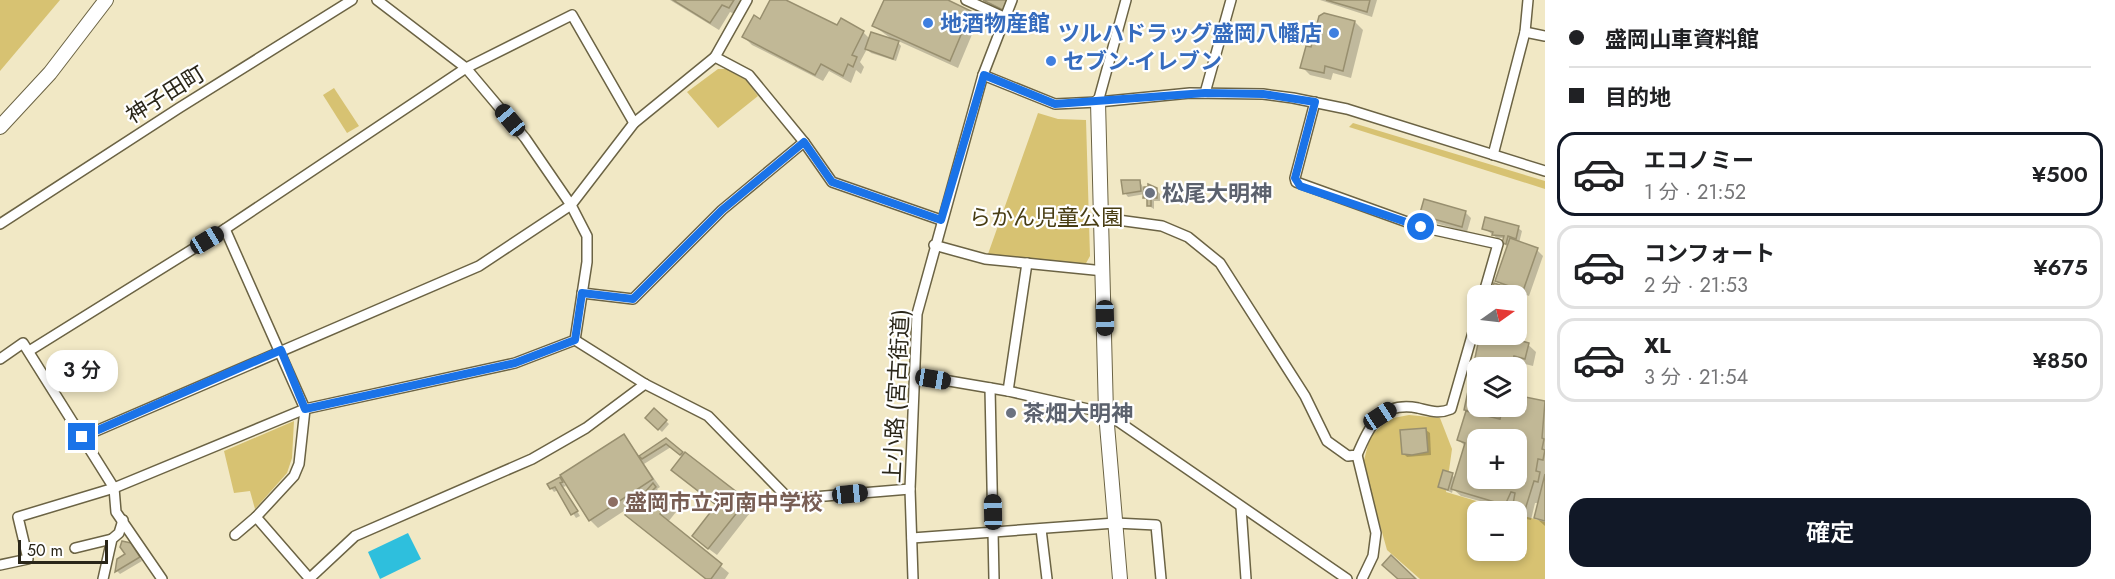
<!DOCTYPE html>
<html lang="ja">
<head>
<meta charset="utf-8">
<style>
  body { margin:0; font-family:Jost,"Noto Sans JP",sans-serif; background:#f2f2f2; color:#202124; height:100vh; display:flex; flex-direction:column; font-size:22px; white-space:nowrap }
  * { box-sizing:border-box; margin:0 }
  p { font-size:20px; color:#757577 }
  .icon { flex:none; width:33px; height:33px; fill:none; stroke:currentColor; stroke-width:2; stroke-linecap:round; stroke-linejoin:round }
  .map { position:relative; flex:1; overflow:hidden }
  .sheet { display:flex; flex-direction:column; background:#fff; width:570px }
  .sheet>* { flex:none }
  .top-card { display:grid; align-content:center; height:132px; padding:0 24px; background:#fff }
  .needle { width:39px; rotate:76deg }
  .fabs { position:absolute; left:1467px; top:285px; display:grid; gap:12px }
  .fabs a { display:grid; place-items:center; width:60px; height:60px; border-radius:12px; background:#fff; box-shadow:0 3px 9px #0003; font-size:30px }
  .scale { position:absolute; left:18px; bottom:15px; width:90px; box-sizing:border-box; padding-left:6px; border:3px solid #2a2619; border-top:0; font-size:16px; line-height:21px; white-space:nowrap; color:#2a2619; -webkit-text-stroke:4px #fff; paint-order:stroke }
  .end { position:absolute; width:27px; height:27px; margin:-14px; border:8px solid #1a73e8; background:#fff; box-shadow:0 0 0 3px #fff }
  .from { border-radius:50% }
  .bubble { position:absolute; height:42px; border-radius:18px; background:#fff; box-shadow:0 3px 9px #0003; font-size:20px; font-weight:600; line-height:42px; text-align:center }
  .car { position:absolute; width:18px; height:36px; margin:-18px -9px; border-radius:8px; box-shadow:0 0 4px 2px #0007; background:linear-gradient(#222 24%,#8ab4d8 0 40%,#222 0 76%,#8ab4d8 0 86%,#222 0) }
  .top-card b { display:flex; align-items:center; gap:21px; height:57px; font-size:22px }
  .top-card b+b { border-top:2px solid #e0e0e0 }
  .top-card i { width:15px; height:15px; background:#202124 }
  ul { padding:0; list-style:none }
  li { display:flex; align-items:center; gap:18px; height:84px; margin:0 12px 9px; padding:0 12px; border:3px solid #e0e0e0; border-radius:18px }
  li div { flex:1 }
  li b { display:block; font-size:22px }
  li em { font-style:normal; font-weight:600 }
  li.active { border-color:#111827 }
  li>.icon { width:54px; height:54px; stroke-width:1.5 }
  .button { display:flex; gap:12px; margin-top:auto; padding:12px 24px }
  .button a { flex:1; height:69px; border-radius:18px; background:#111827; color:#fff; font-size:24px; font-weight:600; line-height:69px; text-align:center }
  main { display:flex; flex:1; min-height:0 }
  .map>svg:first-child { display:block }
</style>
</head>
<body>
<main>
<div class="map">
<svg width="1545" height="579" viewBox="0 0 1545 579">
  <rect width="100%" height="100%" fill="#f1e8c5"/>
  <g fill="#d7c272">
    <polygon points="0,0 60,0 0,71"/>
    <polygon points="726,69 746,80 758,96 718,128 687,92 718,69"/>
    <polygon points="334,88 359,126 347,133 323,95"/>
    <polygon points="1038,113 1058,119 1086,120 1090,256 1085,265 988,254"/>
    <polygon points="1353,123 1545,181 1545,189 1349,127"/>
    <polygon points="1409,415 1440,418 1452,449 1446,492 1510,511 1478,512 1478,550 1516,550 1517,514 1545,522 1545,579 1420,579 1387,550 1363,464 1370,437 1388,419"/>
    <polygon points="294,421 292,458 287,473 255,509 250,491 234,493 224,451"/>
  </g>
  <polygon fill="#2ebfdd" points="408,533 421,559 380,579 368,552"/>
  <g fill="#0003" fill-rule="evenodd">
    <polygon points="670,0 745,0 737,15 730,12 719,30"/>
    <polygon points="772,0 783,0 838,27 863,32 870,39 888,39 889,37 874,26 885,0 944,0 971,12 978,20 958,68 896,40 901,46 896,61 871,53 867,49 860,62 864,67 861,74 856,70 851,83 829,71 823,81 752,45 744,37 761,21"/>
    <polygon points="1320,0 1377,0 1372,17"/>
    <polygon points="1355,22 1363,30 1351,78 1333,73 1331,80 1310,75 1302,67 1312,49"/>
    <polygon points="1140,182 1144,189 1153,186 1160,194 1160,201 1154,201 1154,209 1149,206 1145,194 1128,197 1125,193"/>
    <polygon points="1425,201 1465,212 1471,218 1467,232 1435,223 1434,228 1426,226 1420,220"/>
    <polygon points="1484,228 1518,228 1522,231 1519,243 1537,250 1543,256 1529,296 1516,291 1523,298 1516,319 1516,296 1492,296 1504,288 1497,280 1508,247 1503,243 1504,238 1497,238"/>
    <path d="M1482,334L1519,336L1536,352L1533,366L1521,363L1519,374L1525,380L1523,387L1516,385V368H1478V406H1516V397L1545,403V526L1536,518L1539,503H1535L1531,520L1521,518L1514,510L1461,496L1453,489L1452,493L1440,487L1452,475L1456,479L1466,447L1459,440L1468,411ZM1478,440H1516V478H1478Z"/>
    <polygon points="654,410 669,424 662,432 647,418"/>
    <polygon points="1012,411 1015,416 1012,417 1010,412"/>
    <polygon points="1426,430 1430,433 1431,455 1407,457 1403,453"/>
    <polygon points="624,436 640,457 666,440 753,509 717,555 702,544 718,506 683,457 671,447 644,464 660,487 657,489 663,496 661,498 676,512 668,522 729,573 725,579 706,579 635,523 627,515 636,503 598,528 590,520"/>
    <polygon points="560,479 566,486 563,487 580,516 576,518 558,490 554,492 551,488"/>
    <polygon points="134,549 142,561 120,574 117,571 118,560"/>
  </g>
  <g fill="#c1b896" stroke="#988f6f" stroke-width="1.5" fill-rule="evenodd">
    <polygon points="673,0 734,0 729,8 722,5 710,23"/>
    <polygon points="770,0 786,0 837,25 841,18 864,31 852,55 857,57 853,67 848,64 843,76 821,64 815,75 742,37 754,15 760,19"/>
    <polygon points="884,0 948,0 971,11 950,61 872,26"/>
    <polygon points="983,0 1008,0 1003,10"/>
    <polygon points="1326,0 1370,0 1367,12"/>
    <polygon points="1324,13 1355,21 1343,71 1325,66 1324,73 1300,68 1306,46 1311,47 1319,16"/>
    <polygon points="871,32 899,41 893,59 865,49"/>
    <polygon points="1121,180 1140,180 1141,191 1123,194"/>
    <polygon points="1148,184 1157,188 1157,198 1151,198 1151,206 1147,206 1147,198 1143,198 1144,187 1148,187"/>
    <polygon points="1424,199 1466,211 1462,227 1430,218 1428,223 1418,220"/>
    <polygon points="1485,217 1519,226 1516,239 1508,236 1506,244 1502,243 1504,236 1492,235 1493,232 1482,229"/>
    <polygon points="1510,238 1538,248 1523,291 1495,281"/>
    <polygon points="1494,283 1518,291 1516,296 1490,296"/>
    <polygon points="1480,334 1516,334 1520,335 1518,340 1529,343 1525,359 1514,356 1511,368 1478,368 1478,406 1502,406 1499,417 1464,410"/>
    <path d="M1516,395L1545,401L1542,438L1544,439L1542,449L1545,450L1543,460L1538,459L1536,471L1540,472L1538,482L1534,481L1524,513L1512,510L1515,493L1511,492L1505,505L1451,489L1465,443L1457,440L1466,411L1500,419L1503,406H1516ZM1478,440H1516V478H1478Z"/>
    <polygon points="654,408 667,420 658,430 645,418"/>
    <polygon points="1426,428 1428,452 1412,455 1402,454 1400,430"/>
    <polygon points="624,434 653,479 589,521 560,475"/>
    <polygon points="666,438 683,452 680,455 666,444 642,459 639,456"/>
    <polygon points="685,452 747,500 708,549 692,536 716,505 671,470"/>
    <polygon points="1443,470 1453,473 1448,490 1438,487"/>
    <polygon points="1545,474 1545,521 1534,518"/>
    <polygon points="560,477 563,482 560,483 578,511 571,515 555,487 550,489 547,484"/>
    <polygon points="653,483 656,487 653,490 670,503 660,514 722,564 711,579 706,579 625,515"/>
    <polygon points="122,541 131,543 140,557 115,572 117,559 125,554 120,547"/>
    <polygon points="1391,555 1416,579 1398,579 1382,565"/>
  </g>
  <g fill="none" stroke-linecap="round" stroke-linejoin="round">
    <defs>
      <g id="street">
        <polyline points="377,0 466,68 525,138 571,205 587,236 587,262 575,340"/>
        <polyline points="966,0 1004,17"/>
        <polyline points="1525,32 1545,36"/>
        <polyline points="715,57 747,0"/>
        <polyline points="983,75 1055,104 1098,102 1190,93 1263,94 1293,98 1347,109 1545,171"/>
        <polyline points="1205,93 1231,0"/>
        <polyline points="1098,102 1126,0"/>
        <polyline points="1315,102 1295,178 1296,182 1421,227 1498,244 1483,296"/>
        <polyline points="1493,155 1525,32 1528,0"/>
        <path d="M1103,218L1162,226L1188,237L1220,263L1305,396L1327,441L1348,456L1357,455C1370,425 1381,401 1418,408C1431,411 1439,414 1451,409L1478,315"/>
        <polyline points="0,224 179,108 352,0"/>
        <polyline points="225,229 305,409 299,464 294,476 256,517 309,578"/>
        <polyline points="934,245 985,259 1104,271"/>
        <polyline points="582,293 633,299 722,210 804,142"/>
        <polyline points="575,340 645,384 708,416 789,499 910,489"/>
        <polyline points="29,351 225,229 466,68 572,15 634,123"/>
        <polyline points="0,359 23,343 114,488 116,512 162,579"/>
        <polyline points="914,375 1008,391 1106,413 1347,579"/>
        <polyline points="990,388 994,579"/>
        <polyline points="1008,391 1027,263"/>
        <polyline points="82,437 479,266 571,205 634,123 715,57 749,75 804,142 832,182 941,220"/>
        <polyline points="1357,455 1376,533 1373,556 1362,579"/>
        <polyline points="1241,507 1246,579"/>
        <polyline points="1041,529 1047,579"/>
        <polyline points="235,535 256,517"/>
        <polyline points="912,538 1115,523 1156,525 1161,579"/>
        <polyline points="75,548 112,539"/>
        <polyline points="0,565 28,559 18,517 114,488 305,409 515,363 575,340"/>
        <polyline points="103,579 112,539 119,533 123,520"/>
        <polyline points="309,579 355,536 532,459 586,428 645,384"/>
        <polyline points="913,579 910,489 917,314 983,75 1012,0"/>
      </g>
      <g id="secondary">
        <polyline points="1098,102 1106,413 1120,579"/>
        <polyline points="0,127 50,73 106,0"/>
      </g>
    </defs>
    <use href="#street" stroke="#6b6344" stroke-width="12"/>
    <use href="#secondary" stroke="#6b6344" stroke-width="16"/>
    <use href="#street" stroke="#fff" stroke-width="9"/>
    <use href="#secondary" stroke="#fff" stroke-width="14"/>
  </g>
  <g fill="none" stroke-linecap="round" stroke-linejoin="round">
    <polyline stroke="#1a73e8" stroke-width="8" points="82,437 281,350 305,409 515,363 575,340 582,293 633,299 722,210 804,142 832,182 941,220 984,75 1055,104 1205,93 1263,94 1315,102 1295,178 1300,186 1421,227"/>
  </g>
  <g fill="#3f7fe0" stroke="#fff" stroke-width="2">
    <circle cx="928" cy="23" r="6"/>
    <circle cx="1334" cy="33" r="6"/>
    <circle cx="1051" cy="61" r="6"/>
  </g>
  <g fill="#6b7280" stroke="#fff" stroke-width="2">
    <circle cx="1150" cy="193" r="6"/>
    <circle cx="1011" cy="413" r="6"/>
  </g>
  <circle fill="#8d6e63" stroke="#fff" stroke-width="2" cx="613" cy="502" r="6"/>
  <g text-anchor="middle" stroke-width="4.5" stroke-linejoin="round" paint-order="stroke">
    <g font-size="22" font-weight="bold" fill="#366cbe" stroke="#fff" text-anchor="start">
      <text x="940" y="31">地酒物産館</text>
      <text x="1322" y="41" text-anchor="end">ツルハドラッグ盛岡八幡店</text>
      <text x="1063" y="69">セブン-イレブン</text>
    </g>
    <g font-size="22" fill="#2a2619" stroke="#fff">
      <text transform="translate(165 94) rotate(-32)" y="8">神子田町</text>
      <text transform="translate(896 396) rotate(-87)" y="8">上小路 (宮古街道)</text>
    </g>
    <g font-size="22" font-weight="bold" fill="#5b616d" stroke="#fff" text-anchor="start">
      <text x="1162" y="201">松尾大明神</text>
      <text x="1023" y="421">茶畑大明神</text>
    </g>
    <g font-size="22" fill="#483d13" stroke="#fff">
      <text x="1046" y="225">らかん児童公園</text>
    </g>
    <g font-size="22" font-weight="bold" fill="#785e54" stroke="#fff" text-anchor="start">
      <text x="625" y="510">盛岡市立河南中学校</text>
    </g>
  </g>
</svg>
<div class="fabs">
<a><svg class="needle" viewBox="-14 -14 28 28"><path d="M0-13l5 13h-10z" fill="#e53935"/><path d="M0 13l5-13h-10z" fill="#757577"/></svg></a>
<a><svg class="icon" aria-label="layers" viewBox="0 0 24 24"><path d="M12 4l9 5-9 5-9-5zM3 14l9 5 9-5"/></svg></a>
<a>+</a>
<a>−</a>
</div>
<div class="scale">50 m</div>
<i class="end from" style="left:1421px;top:227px"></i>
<i class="end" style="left:82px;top:437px"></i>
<div class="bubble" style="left:46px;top:350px;width:72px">3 分</div>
<i class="car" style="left:510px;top:120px;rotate:320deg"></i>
<i class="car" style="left:207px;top:240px;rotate:59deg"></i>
<i class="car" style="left:1105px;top:318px;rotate:179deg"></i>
<i class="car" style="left:933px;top:379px;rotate:99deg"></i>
<i class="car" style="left:1380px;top:416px;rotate:57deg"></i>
<i class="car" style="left:850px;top:494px;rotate:84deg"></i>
<i class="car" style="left:993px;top:512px;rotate:359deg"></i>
</div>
<section class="sheet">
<div class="top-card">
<b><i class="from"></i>盛岡山車資料館</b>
<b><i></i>目的地</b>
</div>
<ul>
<li class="active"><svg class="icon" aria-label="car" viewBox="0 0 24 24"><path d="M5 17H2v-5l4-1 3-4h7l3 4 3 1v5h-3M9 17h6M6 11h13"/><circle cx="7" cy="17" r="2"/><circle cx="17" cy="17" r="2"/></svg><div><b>エコノミー</b><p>1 分 · 21:52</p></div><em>¥500</em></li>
<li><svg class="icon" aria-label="car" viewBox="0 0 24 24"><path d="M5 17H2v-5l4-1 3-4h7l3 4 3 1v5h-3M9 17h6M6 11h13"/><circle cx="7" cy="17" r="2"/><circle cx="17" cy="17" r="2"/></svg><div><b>コンフォート</b><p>2 分 · 21:53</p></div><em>¥675</em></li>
<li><svg class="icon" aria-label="car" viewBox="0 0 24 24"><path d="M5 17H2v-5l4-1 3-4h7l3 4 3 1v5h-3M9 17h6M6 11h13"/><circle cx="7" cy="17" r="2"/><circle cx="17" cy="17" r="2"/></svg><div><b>XL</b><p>3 分 · 21:54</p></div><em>¥850</em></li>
</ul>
<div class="button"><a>確定</a></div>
</section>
</main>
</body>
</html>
